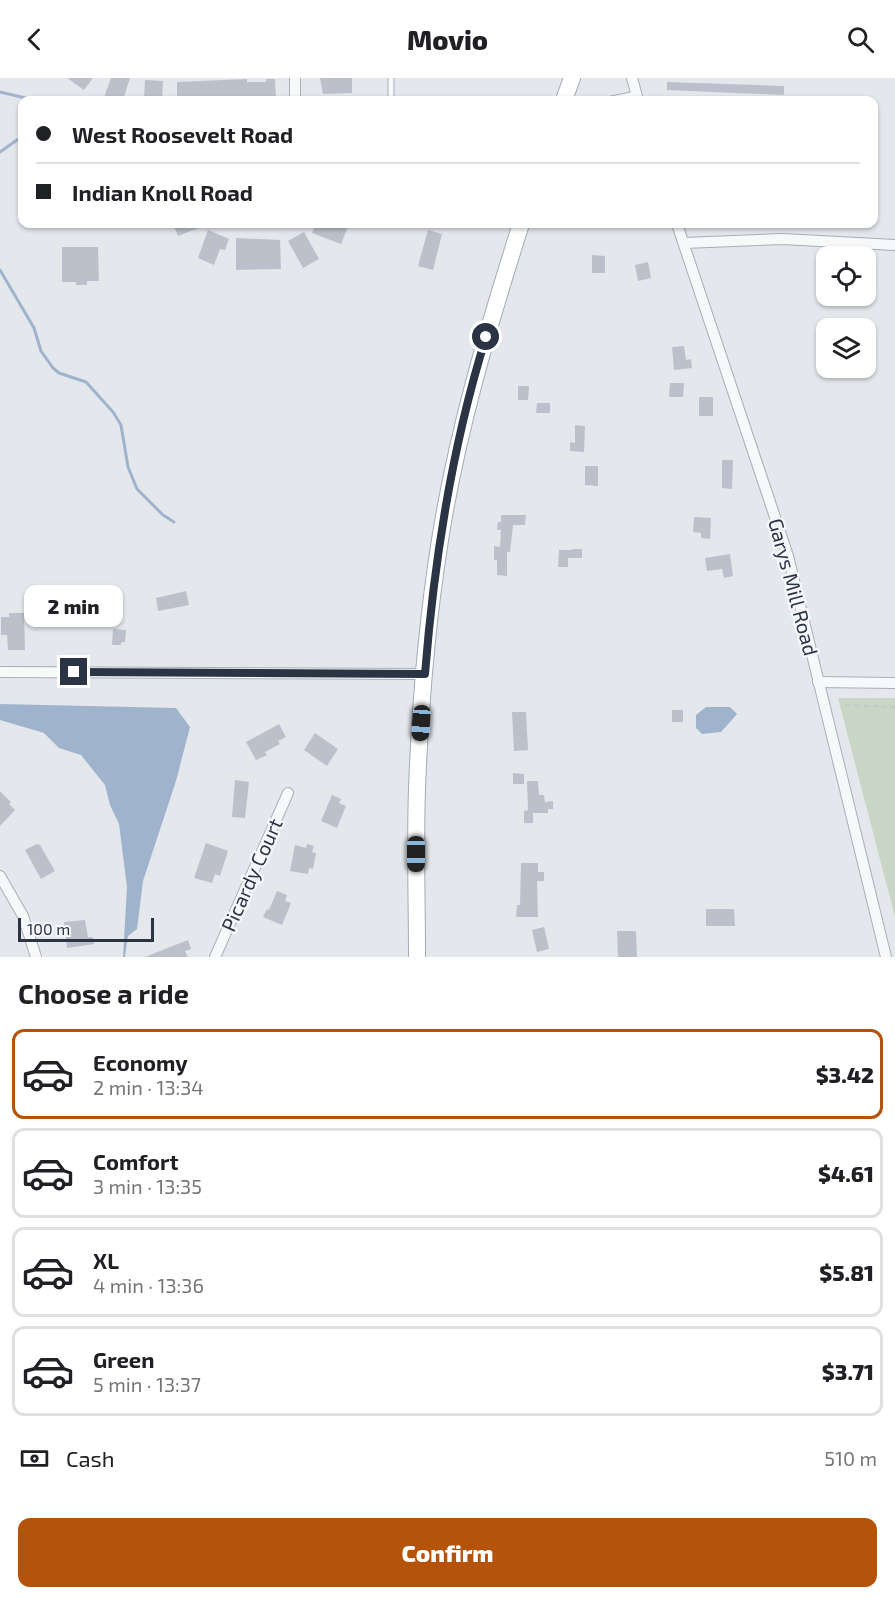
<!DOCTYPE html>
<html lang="en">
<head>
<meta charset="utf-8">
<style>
  body { margin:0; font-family:"Exo 2",sans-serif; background:#f2f2f2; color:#202124; height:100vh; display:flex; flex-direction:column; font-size:22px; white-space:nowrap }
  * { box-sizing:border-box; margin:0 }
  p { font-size:20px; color:#757577 }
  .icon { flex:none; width:33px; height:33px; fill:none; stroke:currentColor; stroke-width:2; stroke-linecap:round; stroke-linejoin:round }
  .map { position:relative; height:879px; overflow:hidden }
  .details { display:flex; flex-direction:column; background:#fff; flex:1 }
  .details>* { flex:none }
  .banner { position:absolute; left:18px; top:18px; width:860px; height:132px; border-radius:12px; box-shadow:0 2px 4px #0004; display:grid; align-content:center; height:132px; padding:0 18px; background:#fff }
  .tools { position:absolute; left:816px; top:168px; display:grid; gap:12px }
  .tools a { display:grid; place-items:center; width:60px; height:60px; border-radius:12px; background:#fff; box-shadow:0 2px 4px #0004; font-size:30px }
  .scale { position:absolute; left:18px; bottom:15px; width:136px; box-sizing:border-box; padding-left:6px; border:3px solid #2b3445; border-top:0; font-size:16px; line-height:21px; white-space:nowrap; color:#2b3445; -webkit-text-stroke:4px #f4f6f9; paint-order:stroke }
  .end { position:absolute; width:27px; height:27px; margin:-14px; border:8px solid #2b3445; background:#fff; box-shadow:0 0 0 3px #fff }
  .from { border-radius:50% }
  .bubble { position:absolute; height:42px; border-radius:12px; background:#fff; box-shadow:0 2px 4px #0004; font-size:20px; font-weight:800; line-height:42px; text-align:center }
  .car { position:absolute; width:18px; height:36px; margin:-18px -9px; border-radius:8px; box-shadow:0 0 4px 2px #0007; background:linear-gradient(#222 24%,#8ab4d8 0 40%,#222 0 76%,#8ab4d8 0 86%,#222 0) }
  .banner b { display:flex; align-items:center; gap:21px; height:57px; font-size:22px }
  .banner b+b { border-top:2px solid #e0e0e0 }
  .banner i { width:15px; height:15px; background:#202124 }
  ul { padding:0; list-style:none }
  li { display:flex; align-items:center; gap:18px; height:90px; margin:0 12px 9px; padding:0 6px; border:3px solid #e0e0e0; border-radius:12px }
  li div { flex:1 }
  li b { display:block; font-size:22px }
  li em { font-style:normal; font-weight:800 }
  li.selected { border-color:#b45309 }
  li>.icon { width:54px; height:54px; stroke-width:1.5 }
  h2 { padding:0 18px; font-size:27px; line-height:72px }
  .pay { display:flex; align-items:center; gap:15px; height:66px; padding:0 18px; font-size:22px }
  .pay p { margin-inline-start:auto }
  .action { display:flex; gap:12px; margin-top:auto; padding:12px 18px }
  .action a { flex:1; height:69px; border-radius:12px; background:#b45309; color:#fff; font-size:24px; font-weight:800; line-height:69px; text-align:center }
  header { display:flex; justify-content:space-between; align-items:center; height:78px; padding:0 18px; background:#fff; font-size:27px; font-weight:800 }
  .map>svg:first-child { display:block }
</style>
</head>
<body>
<header><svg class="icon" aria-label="back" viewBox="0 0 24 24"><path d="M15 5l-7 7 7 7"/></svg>Movio<svg class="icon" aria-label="search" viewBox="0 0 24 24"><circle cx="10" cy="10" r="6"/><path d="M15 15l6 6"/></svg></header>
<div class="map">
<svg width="895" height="879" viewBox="0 0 895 879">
  <rect width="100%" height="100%" fill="#e4e7ec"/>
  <polygon fill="#c9d6c5" points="838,620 895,620 895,839"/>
  <g fill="#9fb4cc">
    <polygon points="0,626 176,630 190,649 176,703 143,803 137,851 128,858 125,879 123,879 127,809 119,746 110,727 105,707 81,677 59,670 44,655 0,642"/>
    <polygon points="706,629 730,629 737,636 721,654 702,656 696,650 696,637"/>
  </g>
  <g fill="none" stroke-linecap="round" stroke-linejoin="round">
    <g stroke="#9fb4cc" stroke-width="3">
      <polyline points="0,14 34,22"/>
      <polyline points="0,74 17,62 22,61"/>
      <polyline points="0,192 34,250 41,273 53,290 59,295 86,304 113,334 121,347 128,389 137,411 163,437 174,444"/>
    </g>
  </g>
  <g fill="#bbc0ca">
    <polygon points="67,0 93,0 84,12"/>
    <polygon points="111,0 130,0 123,22 103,22"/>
    <polygon points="320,0 352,0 352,15 323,16"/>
    <polygon points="247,1 247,4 266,4 266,1 275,1 276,22 177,22 177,4"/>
    <polygon points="145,2 163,3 162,22 144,22"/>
    <polygon points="667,4 784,8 784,17 667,12"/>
    <polygon points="173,146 209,146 178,158"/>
    <polygon points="316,146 339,146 348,149 341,166 312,155"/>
    <polygon points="208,152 229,161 225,172 220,171 214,187 198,180"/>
    <polygon points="428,152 442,156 433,192 418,188"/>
    <polygon points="304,154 319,181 303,190 288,163"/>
    <polygon points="236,160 280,162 281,191 236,192"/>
    <polygon points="62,169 98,169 99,203 87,203 87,207 76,207 76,204 62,204"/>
    <polygon points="592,177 605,178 605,195 592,195"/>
    <polygon points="648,184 651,200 638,203 635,187"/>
    <polygon points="684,268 686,282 691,281 692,290 674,292 672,269"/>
    <polygon points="670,305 684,305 683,319 669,319"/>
    <polygon points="518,308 529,308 528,322 518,322"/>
    <rect x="699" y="319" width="14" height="19"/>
    <polygon points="537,325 550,325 550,335 536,335"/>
    <polygon points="575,347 585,348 584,374 570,373 570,364 575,365"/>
    <polygon points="722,382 733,382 732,411 722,410"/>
    <polygon points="585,388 598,388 598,408 585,407"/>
    <polygon points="501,437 526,437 525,447 513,447 510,474 507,474 507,498 497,497 497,482 494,482 494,468 500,469 501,452 497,452 498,444 501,444"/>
    <polygon points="694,439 711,440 710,461 701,460 701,455 693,454"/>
    <polygon points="572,471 582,471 582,480 568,480 568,489 558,489 559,472 572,472"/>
    <polygon points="730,476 733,498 724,500 722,491 707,493 705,480"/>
    <polygon points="186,513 189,527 158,533 156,520"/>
    <polygon points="9,535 24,535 25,572 8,572 7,557 1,557 1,539 9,539"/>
    <polygon points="113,551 126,552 125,564 121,564 121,567 112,567"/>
    <rect x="672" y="632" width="11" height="12"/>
    <polygon points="512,634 526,634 528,672 514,673"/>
    <polygon points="279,646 286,659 278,663 280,666 265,674 267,677 256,682 246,664"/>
    <polygon points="315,655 338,671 327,688 304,672"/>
    <polygon points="513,695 524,696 524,706 513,706"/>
    <polygon points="235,702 249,704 245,740 232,739"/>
    <polygon points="527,703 538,703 539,717 544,717 545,724 553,723 553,731 548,731 548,735 533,735 533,745 524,745 524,733 528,732"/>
    <polygon points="0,713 11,724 9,726 15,732 0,748"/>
    <polygon points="332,717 341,721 339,725 346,728 337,750 321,743"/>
    <polygon points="206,765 228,773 220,798 215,796 212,805 194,800"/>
    <polygon points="37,766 40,767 55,793 41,801 25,772"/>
    <polygon points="307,766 314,768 312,774 316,775 313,791 309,790 308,796 290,793 295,767 306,770"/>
    <polygon points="521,785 538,785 538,794 544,794 544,803 537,803 538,839 516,839 517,827 520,827"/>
    <polygon points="277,813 287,817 285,823 291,825 282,847 263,839 267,831 269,832"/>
    <polygon points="706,831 734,831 735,848 706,848"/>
    <polygon points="85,842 88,859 93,859 94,866 67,870 64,844"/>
    <polygon points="544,849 549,871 537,874 532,852"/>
    <polygon points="617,853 636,853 637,879 618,879"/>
    <polygon points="188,862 191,871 185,873 188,879 145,879"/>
  </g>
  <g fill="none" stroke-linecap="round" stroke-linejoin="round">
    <defs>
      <g id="lane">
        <polyline points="391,22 391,0"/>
        <polyline points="607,22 636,16"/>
      </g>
      <g id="street">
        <polyline points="295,0 295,22"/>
        <polyline points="632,0 638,22"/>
        <polyline points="677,146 788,478 886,879"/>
        <polyline points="684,165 782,161 895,167"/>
        <polyline points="0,594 425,596"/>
        <polyline points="818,604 895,605"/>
        <polyline points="0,798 23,838 36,879"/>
        <polyline points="215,879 288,715"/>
      </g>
      <g id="primary">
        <polyline points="564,22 572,0"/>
        <path d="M417,879C417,823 415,767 417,711C420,628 427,544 440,462C457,354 488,250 521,146"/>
      </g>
    </defs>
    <use href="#lane" stroke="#a9aeb7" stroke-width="7"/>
    <use href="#street" stroke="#a9aeb7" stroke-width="12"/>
    <use href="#primary" stroke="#a3abb8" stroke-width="18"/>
    <polyline stroke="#c2c5cb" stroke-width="1.5" stroke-dasharray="4.5 4.5" stroke-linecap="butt" points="846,627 895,629"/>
    <use href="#lane" stroke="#f7f8fa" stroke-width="5"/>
    <use href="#street" stroke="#f7f8fa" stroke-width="10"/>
    <use href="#primary" stroke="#fff" stroke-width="16"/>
  </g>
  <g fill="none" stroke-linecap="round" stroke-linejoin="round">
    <path stroke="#2b3445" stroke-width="8" d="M74,594L425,596C434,483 452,368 486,259"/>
  </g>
  <g text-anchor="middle" stroke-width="5" stroke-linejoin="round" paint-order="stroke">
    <g font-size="20" fill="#2b3445" stroke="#f4f6f9">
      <text transform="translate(793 509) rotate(75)" y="7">Garys Mill Road</text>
      <text transform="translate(252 797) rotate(-66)" y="7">Picardy Court</text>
    </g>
  </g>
</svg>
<div class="tools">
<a><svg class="icon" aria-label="locate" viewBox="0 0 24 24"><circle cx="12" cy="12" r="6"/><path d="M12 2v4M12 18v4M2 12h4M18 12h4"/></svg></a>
<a><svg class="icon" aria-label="layers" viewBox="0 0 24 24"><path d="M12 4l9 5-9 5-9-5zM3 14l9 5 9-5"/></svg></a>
</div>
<div class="scale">100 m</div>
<i class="end from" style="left:486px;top:259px"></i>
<i class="end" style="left:74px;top:594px"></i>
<div class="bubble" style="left:24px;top:507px;width:99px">2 min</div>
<i class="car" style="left:421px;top:645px;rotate:184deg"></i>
<i class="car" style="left:416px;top:776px;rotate:180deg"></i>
<div class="banner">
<b><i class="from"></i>West Roosevelt Road</b>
<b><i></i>Indian Knoll Road</b>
</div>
</div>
<section class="details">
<h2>Choose a ride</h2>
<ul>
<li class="selected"><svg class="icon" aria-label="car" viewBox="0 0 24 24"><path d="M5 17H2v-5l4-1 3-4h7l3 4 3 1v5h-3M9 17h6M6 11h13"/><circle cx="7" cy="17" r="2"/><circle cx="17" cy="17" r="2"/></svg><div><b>Economy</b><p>2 min · 13:34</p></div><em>$3.42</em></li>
<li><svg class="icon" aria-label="car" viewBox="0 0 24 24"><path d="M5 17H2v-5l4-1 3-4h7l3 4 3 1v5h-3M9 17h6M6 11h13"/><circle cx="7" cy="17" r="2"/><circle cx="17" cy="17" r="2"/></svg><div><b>Comfort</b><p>3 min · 13:35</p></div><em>$4.61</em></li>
<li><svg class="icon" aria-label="car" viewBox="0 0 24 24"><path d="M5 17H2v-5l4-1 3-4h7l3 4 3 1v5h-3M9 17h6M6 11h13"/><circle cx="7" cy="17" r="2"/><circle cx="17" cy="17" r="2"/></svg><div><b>XL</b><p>4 min · 13:36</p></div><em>$5.81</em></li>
<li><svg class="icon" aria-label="car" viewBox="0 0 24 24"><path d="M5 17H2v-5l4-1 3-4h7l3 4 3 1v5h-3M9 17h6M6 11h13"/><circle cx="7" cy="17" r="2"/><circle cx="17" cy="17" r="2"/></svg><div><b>Green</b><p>5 min · 13:37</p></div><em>$3.71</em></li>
</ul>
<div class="pay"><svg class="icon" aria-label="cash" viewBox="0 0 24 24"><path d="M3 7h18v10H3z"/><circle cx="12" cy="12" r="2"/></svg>Cash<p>510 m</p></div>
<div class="action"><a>Confirm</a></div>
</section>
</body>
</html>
